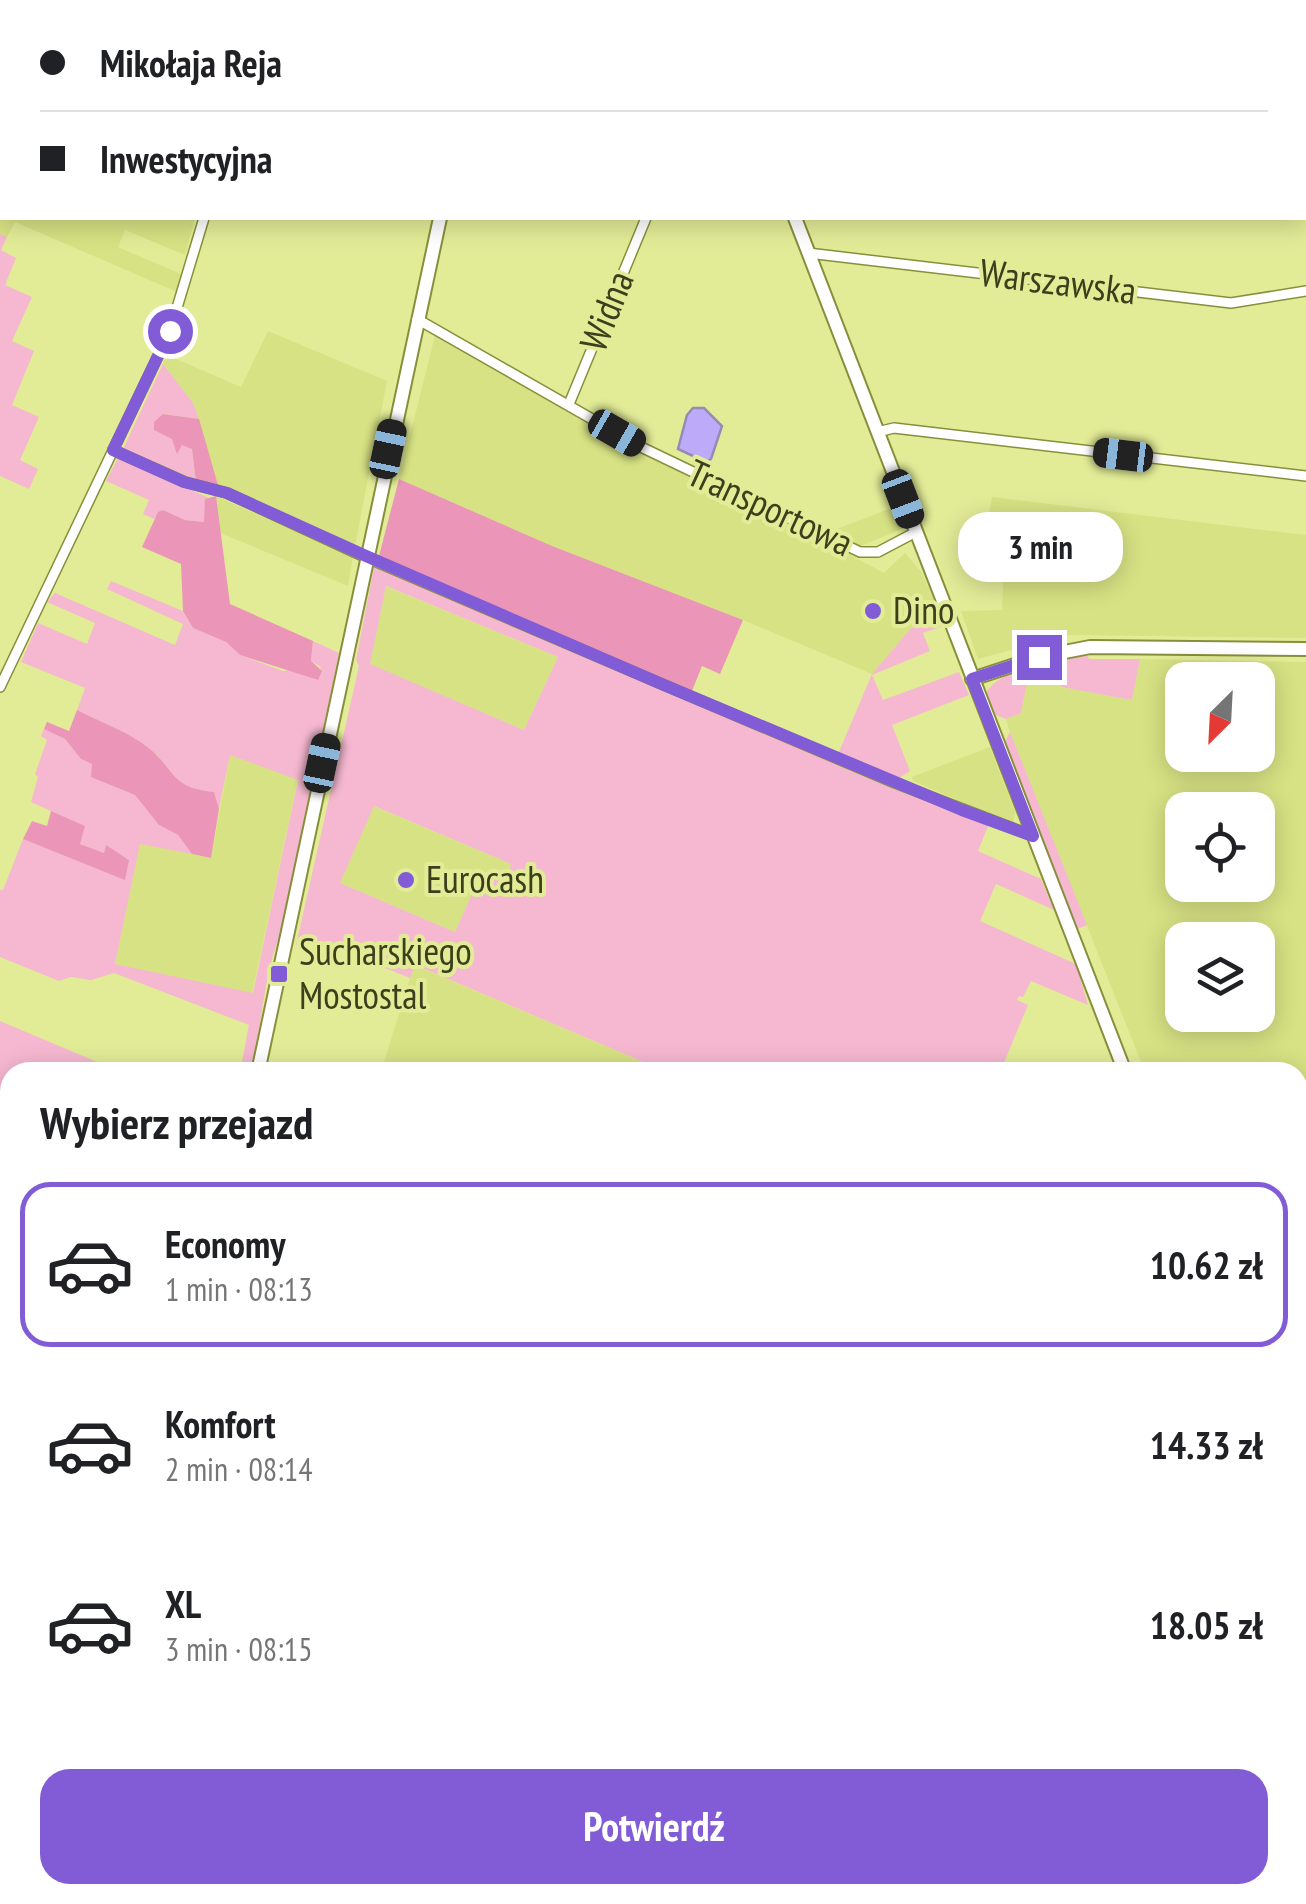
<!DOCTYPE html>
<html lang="pl">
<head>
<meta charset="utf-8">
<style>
  body { margin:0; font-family:"PT Sans Narrow",sans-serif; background:#f6f6f6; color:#202124; height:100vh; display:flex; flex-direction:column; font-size:38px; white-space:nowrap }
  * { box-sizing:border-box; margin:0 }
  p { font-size:32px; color:#757577 }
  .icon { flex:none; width:55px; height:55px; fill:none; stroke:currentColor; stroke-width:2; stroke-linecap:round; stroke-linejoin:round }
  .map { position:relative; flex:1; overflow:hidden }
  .sheet { position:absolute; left:0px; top:1062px; width:1308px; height:842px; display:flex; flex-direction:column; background:#fff; border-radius:30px 30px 0 0; box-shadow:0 5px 25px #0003 }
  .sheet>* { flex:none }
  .top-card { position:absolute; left:0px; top:0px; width:1308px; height:220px; box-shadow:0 5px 25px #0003; display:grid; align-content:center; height:220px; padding:0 40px; background:#fff }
  .needle { width:65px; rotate:204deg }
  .controls { position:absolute; left:1165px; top:662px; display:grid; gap:20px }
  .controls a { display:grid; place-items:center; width:110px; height:110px; border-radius:20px; background:#fff; box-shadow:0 5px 25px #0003; font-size:50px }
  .end { position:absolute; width:45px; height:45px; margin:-22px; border:12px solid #815cd6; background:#fff; box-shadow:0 0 0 5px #fff }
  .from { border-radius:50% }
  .bubble { position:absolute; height:70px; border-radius:30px; background:#fff; box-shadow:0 5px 25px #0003; font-size:32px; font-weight:600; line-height:70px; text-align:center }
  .car { position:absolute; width:30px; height:60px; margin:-30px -15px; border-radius:12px; box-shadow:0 0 8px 2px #0007; background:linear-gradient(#222 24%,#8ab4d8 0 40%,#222 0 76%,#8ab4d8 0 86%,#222 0) }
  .top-card b { display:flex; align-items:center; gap:35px; height:95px; font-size:38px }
  .top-card b+b { border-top:2px solid #e0e0e0 }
  .top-card i { width:25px; height:25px; background:#202124 }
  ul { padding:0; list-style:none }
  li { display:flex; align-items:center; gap:30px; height:165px; margin:0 20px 15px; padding:0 20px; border:5px solid transparent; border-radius:30px }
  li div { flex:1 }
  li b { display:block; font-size:38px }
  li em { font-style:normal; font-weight:600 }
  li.current { border-color:#815cd6 }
  li>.icon { width:90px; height:90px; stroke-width:1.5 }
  h2 { padding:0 40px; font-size:45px; line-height:120px }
  .primary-button { display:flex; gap:20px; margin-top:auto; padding:20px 40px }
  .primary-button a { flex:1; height:115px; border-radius:30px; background:#815cd6; color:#fff; font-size:40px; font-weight:600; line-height:115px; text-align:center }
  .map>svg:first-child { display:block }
</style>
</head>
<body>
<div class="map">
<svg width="1306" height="1904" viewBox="0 0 1306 1904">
  <rect width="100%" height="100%" fill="#e2ec97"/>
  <g fill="#d7e284" fill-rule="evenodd">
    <polygon points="2,37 2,218 195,218 185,255 125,230 118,247 181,274 177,292 15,222 7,237 0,234"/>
    <polygon points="268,331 387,381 355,546 218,485 193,403 163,364 167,355 241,387"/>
    <polygon points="435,335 637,450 783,519 884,573 905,553 922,573 934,601 872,674 743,620 552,546 399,479"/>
    <polygon points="216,496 353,557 348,586 218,532"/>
    <polygon points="992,497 1306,535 1306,638 1065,635 978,659 961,611 1002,610 1004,561 981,556"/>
    <polygon points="897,506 904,528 861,546 851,545 829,532"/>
    <polygon points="385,586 558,657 524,730 369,664"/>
    <path d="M1140,659L1306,662V1113L1298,1111V1072H1145L1010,732L1006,719L1021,713L1029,672L1035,669L1065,671L1062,687L1132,700ZM1182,680H1258V755H1182ZM1182,810H1258V885H1182ZM1182,940H1258V1015H1182Z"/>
    <polygon points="990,747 1015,812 1013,824 913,781 912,777"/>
    <polygon points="230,755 298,779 252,994 115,964 140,843 211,858"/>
    <polygon points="373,806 511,864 505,879 479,878 455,932 340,883"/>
    <polygon points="414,965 667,1072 381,1072"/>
    <polygon points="221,1895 1071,1895 1067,1904 226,1904"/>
  </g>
  <g fill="#f5b8d0" fill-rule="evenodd">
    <polygon points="0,234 7,237 1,250 16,258 5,285 32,297 12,341 34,351 12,405 39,417 20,460 38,469 29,489 0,476"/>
    <polygon points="163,364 193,403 199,419 164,414 160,432 192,449 196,482 123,449"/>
    <polygon points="118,458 209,498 205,499 206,520 204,522 185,520 163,510 154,519 143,514 149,500 106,481"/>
    <path d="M374,567L989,824L978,851L1041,879L1054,910L996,884L980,921L1076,964L1088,1005L1031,981L1023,997L1019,996L1017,1000L1028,1005L1000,1072H667L415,965L410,978L312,939L296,945L359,666L356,660ZM386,586L558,657L524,730L370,664ZM374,806L511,864L505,879L479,878L455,932L340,883Z"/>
    <path d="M111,581L183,611L193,628L226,642L240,655L283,671L290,670L317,680L321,667L311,661L313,641L339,653L281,932C263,977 262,1026 251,1072H240L249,1025L114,973L91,980L71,977L59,981L0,957V890H3L23,839L125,879L128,859L106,846L104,853L80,844L84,826L31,802L38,777L35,774L47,740L41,736L44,729L65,739L81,759L93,764L92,777L135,795L159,825L178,835L192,854L140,844L115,964L253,993L298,780L230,755L219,809L214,792C170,787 178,772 150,749C130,732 100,722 77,710L85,688L21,662L38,623L87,644L95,623L47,602L55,593L175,645L183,624L107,589Z"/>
    <polygon points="934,601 943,626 923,633 930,651 872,675 883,700 959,672 969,695 892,725 910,771 899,778 838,754 872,674"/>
    <path d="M1087,655L1089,659H1140L1132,700L1061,687L1065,672L1035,669L1029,672L1021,713L1006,719L994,714L986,694C995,669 1062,658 1087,655Z"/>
    <polygon points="1010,732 1087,925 1075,930 1005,742"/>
    <polygon points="0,1021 121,1072 10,1072 10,1469 0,1464"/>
    <polygon points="1298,1111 1306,1113 1306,1240 1298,1238"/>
    <polygon points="1298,1350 1306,1352 1306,1514 1298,1492"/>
  </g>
  <g fill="#eb95b8">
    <polygon points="163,414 199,419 218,485 196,482 192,449 182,445 177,454 172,439 154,430 154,422"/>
    <polygon points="399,479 552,546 743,620 720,674 702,666 692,691 379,556"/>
    <polygon points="216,496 230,604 313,641 311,661 322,671 318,680 240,655 226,642 193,628 183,611 181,564 142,547 158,512 163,510 185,520 204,522 205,499"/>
    <path d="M77,710C100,722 130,732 150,749C178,773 170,787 214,792L219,809L211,858L192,854L178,835L159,825L135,795L91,777L92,764L81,759L65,739L44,729L47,722L69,731Z"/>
    <polygon points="51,811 85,826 80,844 104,853 106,845 129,860 125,880 23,839 32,821 47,826"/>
    <polygon points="1298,1848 1306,1868 1306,1904 1142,1904 1146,1895 1298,1895"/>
  </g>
  <polygon fill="#bdabfa" stroke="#968bb7" stroke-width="2.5" points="693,408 704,408 722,426 711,459 706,462 678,449 687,415"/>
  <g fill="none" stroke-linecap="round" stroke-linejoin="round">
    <defs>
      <g id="street">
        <polyline points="220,0 222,2"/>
        <polyline points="1250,0 1251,2"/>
        <polyline points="341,2 342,0"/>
        <polyline points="1305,132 1306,134"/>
        <polyline points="1305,179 1306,179"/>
        <polyline points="808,253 1231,303 1306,291"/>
        <polyline points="417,319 641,447 860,552 878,552 916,532"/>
        <polyline points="569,404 646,218"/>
        <polyline points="877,432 894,428 1306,476"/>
        <polyline points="113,450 185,482 227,493 365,557 664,685 895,783 1033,836"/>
        <polyline points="0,687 170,331 204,218"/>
        <polyline points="0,1362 10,1366"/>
        <polyline points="1298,1566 1306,1561"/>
        <polyline points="0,1596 10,1602"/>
        <polyline points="0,1801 10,1805"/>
        <polyline points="1083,1904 1088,1895"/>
      </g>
      <g id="secondary">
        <polyline points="711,0 712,2"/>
        <polyline points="491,2 491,0"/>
        <polyline points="1206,2 1212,0"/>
        <polyline points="795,218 1125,1072"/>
        <polyline points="972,679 1039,657 1090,647 1306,649"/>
        <polyline points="258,1072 440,218"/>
        <polyline points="1298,1518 1306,1540"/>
        <polyline points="46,1904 48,1895"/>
      </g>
      <g id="primary">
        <polyline points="1298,1632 1306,1623"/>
        <polyline points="1116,1904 1120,1895"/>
      </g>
    </defs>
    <use href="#street" stroke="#878f3b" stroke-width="12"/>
    <use href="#secondary" stroke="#878f3b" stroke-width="16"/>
    <use href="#primary" stroke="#878f3b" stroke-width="18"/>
    <use href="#street" stroke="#fff" stroke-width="9"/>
    <use href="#secondary" stroke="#fff" stroke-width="12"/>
    <use href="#primary" stroke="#fff" stroke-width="14"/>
  </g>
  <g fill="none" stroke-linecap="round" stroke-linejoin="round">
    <polyline stroke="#815cd6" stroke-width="12" points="170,331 113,450 184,482 227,493 366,556 664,685 962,810 1033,836 972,679 1039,657"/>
  </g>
  <g fill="#815cd6" stroke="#e2ec97" stroke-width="4">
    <circle cx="873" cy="611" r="10"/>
    <circle cx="406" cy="880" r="10"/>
    <rect x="269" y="964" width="20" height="20" rx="5"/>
  </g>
  <g text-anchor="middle" stroke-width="8" stroke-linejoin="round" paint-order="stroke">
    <g font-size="38" fill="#3b3f1c" stroke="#e2ec97">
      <text transform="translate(1058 282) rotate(7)" y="13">Warszawska</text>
      <text transform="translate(607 311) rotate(-68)" y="13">Widna</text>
      <text transform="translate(770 508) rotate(25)" y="13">Transportowa</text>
    </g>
    <g font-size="38" fill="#3b3f1c" stroke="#e2ec97" text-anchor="start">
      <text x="893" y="624">Dino</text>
      <text x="426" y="893">Eurocash</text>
      <text x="299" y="965">Sucharskiego<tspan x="299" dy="44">Mostostal</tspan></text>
    </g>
  </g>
</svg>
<div class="controls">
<a><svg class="needle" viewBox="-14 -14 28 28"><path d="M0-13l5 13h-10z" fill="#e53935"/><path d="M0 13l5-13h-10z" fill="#757577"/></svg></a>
<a><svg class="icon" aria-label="locate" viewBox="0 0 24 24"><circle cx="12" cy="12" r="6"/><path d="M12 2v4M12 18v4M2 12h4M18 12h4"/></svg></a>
<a><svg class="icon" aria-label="layers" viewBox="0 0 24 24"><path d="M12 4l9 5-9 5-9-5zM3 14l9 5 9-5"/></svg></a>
</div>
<i class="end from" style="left:170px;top:331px"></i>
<i class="end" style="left:1039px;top:657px"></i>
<div class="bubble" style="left:958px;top:512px;width:165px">3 min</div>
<i class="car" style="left:617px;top:433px;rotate:120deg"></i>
<i class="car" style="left:388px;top:449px;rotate:12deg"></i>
<i class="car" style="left:1123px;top:455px;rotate:277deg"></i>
<i class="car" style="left:903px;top:499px;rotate:159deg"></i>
<i class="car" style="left:322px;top:763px;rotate:12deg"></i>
<div class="top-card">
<b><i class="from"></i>Mikołaja Reja</b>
<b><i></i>Inwestycyjna</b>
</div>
<section class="sheet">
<h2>Wybierz przejazd</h2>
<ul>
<li class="current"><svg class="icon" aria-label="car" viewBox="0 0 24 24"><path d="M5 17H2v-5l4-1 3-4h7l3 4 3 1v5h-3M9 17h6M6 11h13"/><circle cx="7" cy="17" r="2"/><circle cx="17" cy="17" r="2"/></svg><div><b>Economy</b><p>1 min · 08:13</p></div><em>10.62 zł</em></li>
<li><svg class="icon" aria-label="car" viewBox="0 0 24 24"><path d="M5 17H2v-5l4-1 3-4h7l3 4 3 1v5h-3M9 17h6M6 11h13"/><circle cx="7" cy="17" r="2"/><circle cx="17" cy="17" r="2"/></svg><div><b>Komfort</b><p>2 min · 08:14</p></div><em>14.33 zł</em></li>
<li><svg class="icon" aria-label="car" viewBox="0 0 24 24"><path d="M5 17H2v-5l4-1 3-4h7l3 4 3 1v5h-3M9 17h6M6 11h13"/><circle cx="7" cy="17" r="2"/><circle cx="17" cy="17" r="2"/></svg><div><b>XL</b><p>3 min · 08:15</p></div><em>18.05 zł</em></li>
</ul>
<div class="primary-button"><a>Potwierdź</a></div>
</section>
</div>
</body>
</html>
